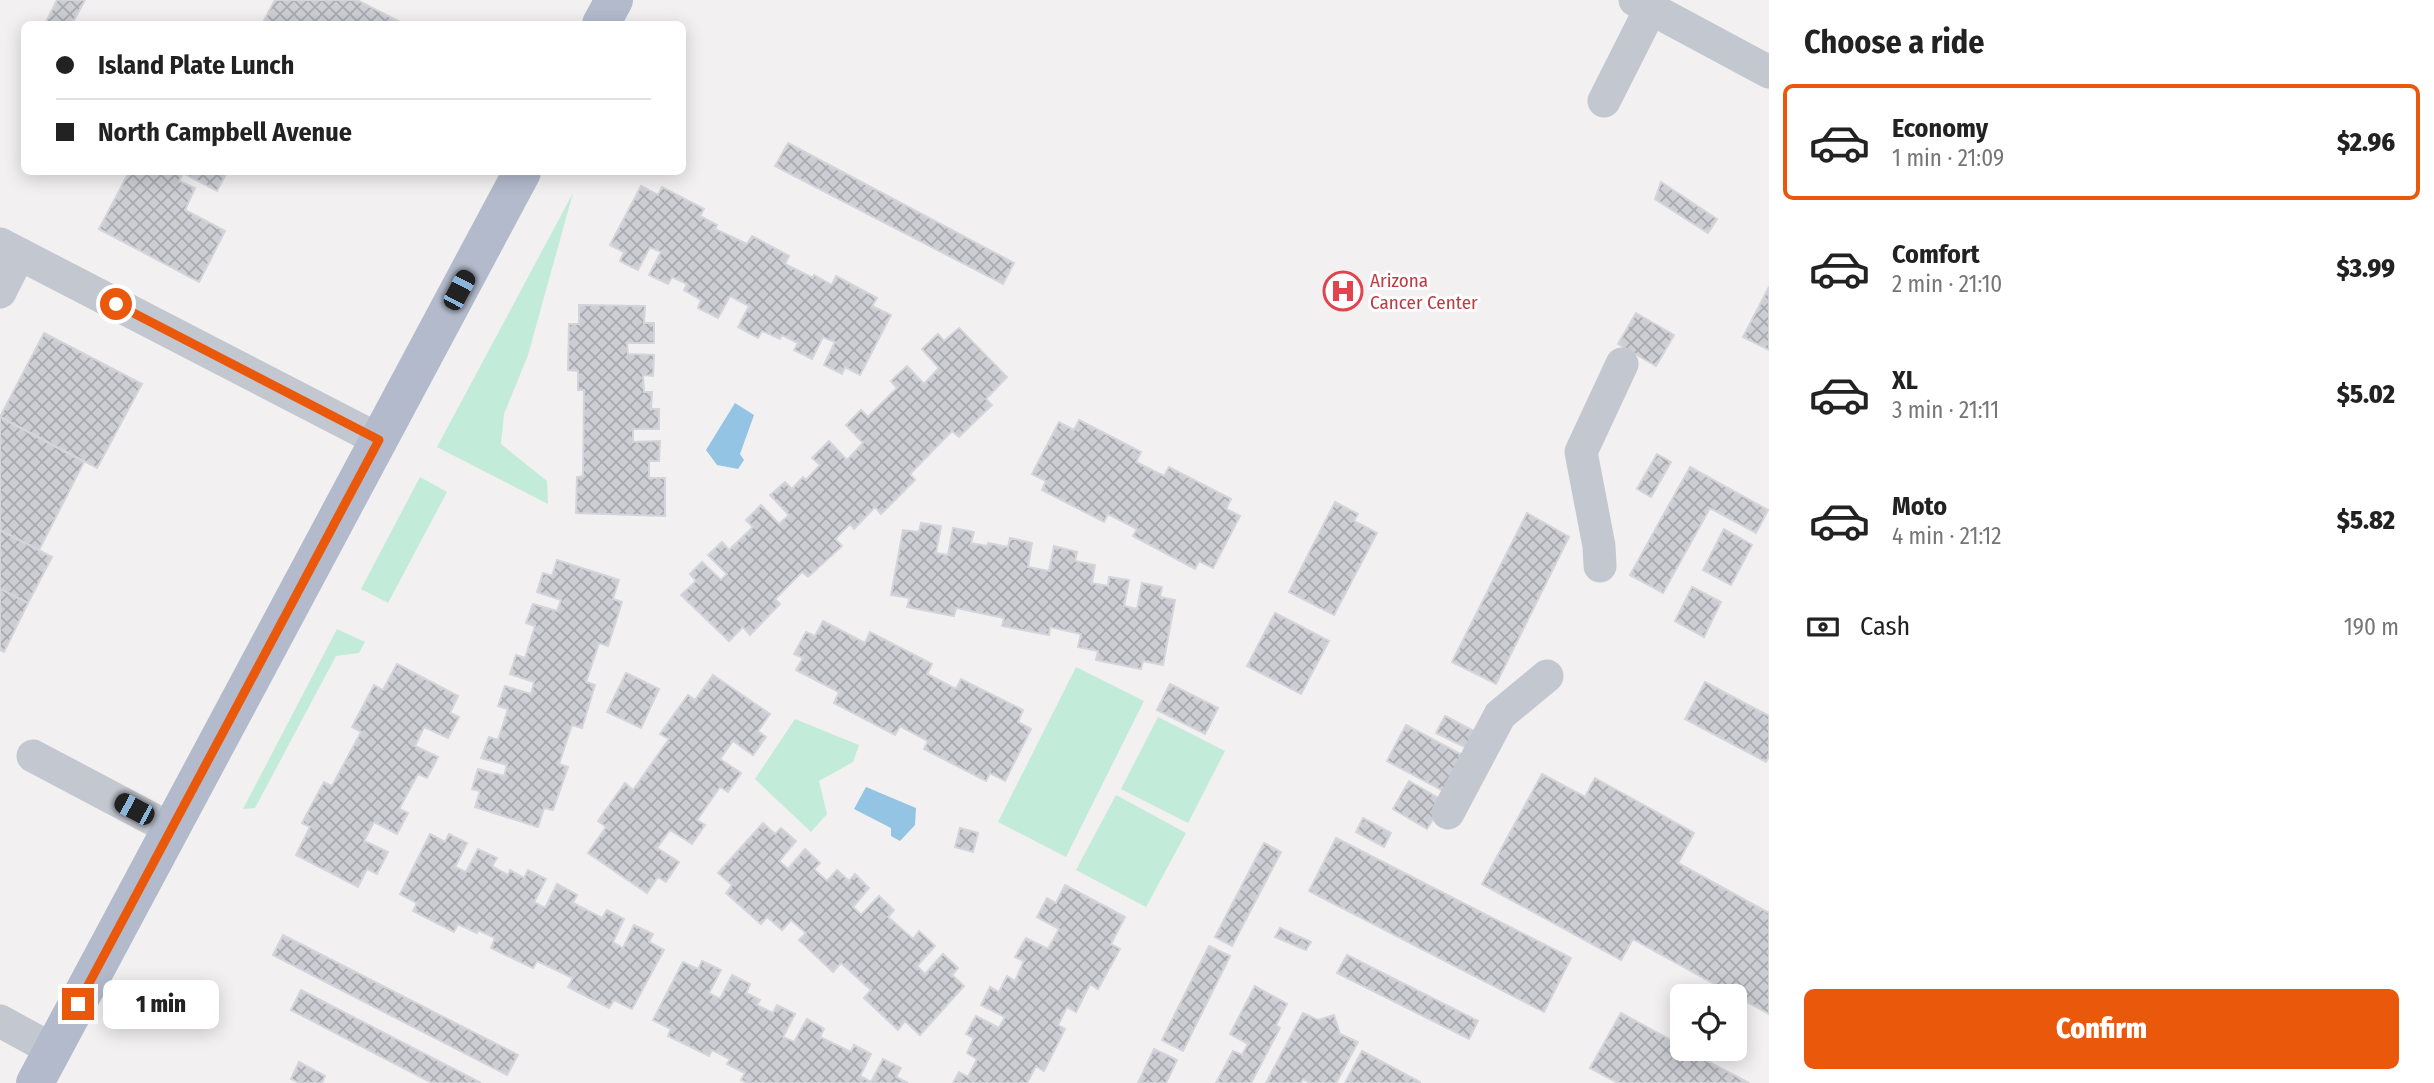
<!DOCTYPE html>
<html lang="en">
<head>
<meta charset="utf-8">
<style>
  body { margin:0; font-family:"Fira Sans Condensed",sans-serif; background:#f6f6f6; color:#222; height:100vh; display:flex; flex-direction:column; font-size:26px; white-space:nowrap }
  * { box-sizing:border-box; margin:0 }
  p { font-size:23px; color:#767676 }
  .icon { flex:none; width:38px; height:38px; fill:none; stroke:currentColor; stroke-width:2; stroke-linecap:round; stroke-linejoin:round }
  .map { position:relative; flex:1; overflow:hidden }
  .drawer { display:flex; flex-direction:column; background:#fff; width:665px }
  .drawer>* { flex:none }
  .banner { position:absolute; left:21px; top:21px; width:665px; height:154px; border-radius:10px; box-shadow:0 4px 18px #0003; display:grid; align-content:center; height:154px; padding:0 35px; background:#fff }
  .buttons { position:absolute; left:1670px; top:984px; display:grid; gap:14px }
  .buttons a { display:grid; place-items:center; width:77px; height:77px; border-radius:10px; background:#fff; box-shadow:0 4px 18px #0003; font-size:35px }
  .end { position:absolute; width:32px; height:32px; margin:-16px; border:9px solid #ea580c; background:#fff; box-shadow:0 0 0 4px #fff }
  .from { border-radius:50% }
  .bubble { position:absolute; height:49px; border-radius:10px; background:#fff; box-shadow:0 4px 18px #0003; font-size:23px; font-weight:800; line-height:49px; text-align:center }
  .car { position:absolute; width:21px; height:42px; margin:-21px -10px; border-radius:9px; box-shadow:0 0 5px 2px #0007; background:linear-gradient(#222 24%,#8ab4d8 0 40%,#222 0 76%,#8ab4d8 0 86%,#222 0) }
  .banner b { display:flex; align-items:center; gap:24px; height:66px; font-size:26px }
  .banner b+b { border-top:2px solid #e0e0e0 }
  .banner i { width:18px; height:18px; background:#222 }
  ul { padding:0; list-style:none }
  li { display:flex; align-items:center; gap:21px; height:116px; margin:0 14px 10px; padding:0 21px; border:4px solid transparent; border-radius:10px }
  li div { flex:1 }
  li b { display:block; font-size:26px }
  li em { font-style:normal; font-weight:800 }
  li.active { border-color:#ea580c }
  li>.icon { width:63px; height:63px; stroke-width:1.5 }
  h2 { padding:0 35px; font-size:32px; line-height:84px }
  .pay { display:flex; align-items:center; gap:18px; height:77px; padding:0 35px; font-size:26px }
  .pay p { margin-inline-start:auto }
  .cta { display:flex; gap:14px; margin-top:auto; padding:14px 35px }
  .cta a { flex:1; height:80px; border-radius:10px; background:#ea580c; color:#fff; font-size:28px; font-weight:800; line-height:80px; text-align:center }
  main { display:flex; flex:1; min-height:0 }
  .map>svg:first-child { display:block }
</style>
</head>
<body>
<main>
<div class="map">
<svg width="1769" height="1083" viewBox="0 0 1769 1083">
  <defs>
    <pattern id="building-cross-hatch" width="8" height="8" patternUnits="userSpaceOnUse" patternTransform="scale(1.75)"><rect width="8" height="8" fill="#cdced4"/><path d="M0 0l8 8M0 8l8-8" fill="none" stroke="#a8aaaf"/></pattern>
  </defs>
  <rect width="100%" height="100%" fill="#f2f0f0"/>
  <g fill="#c3ebda">
    <polygon points="573,193 528,355 504,414 501,444 547,481 548,504 437,447"/>
    <polygon points="420,477 447,492 388,603 361,589"/>
    <polygon points="337,629 365,642 359,653 336,656 255,808 243,809"/>
    <polygon points="1076,667 1144,701 1066,857 998,822"/>
    <polygon points="1158,717 1225,751 1188,823 1121,789"/>
    <polygon points="795,719 859,745 853,762 819,781 827,814 811,832 755,779"/>
    <polygon points="1116,795 1186,833 1146,907 1076,870"/>
  </g>
  <g fill="#94c4e4">
    <polygon points="735,403 754,415 740,454 744,460 738,469 717,465 706,450"/>
    <polygon points="866,787 916,808 915,825 900,841 891,836 891,828 854,809"/>
  </g>
  <g fill="url(#building-cross-hatch)" stroke="#d4d5db" stroke-width="2">
    <polygon points="57,0 85,0 72,24 52,24 46,22"/>
    <polygon points="275,0 357,0 404,24 262,24"/>
    <polygon points="788,143 1014,263 1003,284 775,166"/>
    <polygon points="129,172 227,172 217,191 183,173 179,181 195,188 185,210 225,231 199,282 99,229"/>
    <polygon points="1661,182 1717,219 1708,233 1655,199"/>
    <polygon points="641,186 658,195 662,187 704,209 700,216 717,225 715,229 747,244 752,236 789,256 785,264 813,278 814,275 832,285 836,276 877,298 872,306 891,315 860,375 845,367 842,374 824,365 835,342 823,337 812,359 794,350 798,343 782,335 780,339 762,331 758,338 738,327 749,306 730,296 718,318 698,308 701,300 684,290 687,284 672,277 668,284 649,275 661,252 650,247 638,270 620,261 624,252 610,245"/>
    <polygon points="1769,287 1769,350 1743,337"/>
    <polygon points="579,305 645,306 644,323 654,323 654,343 627,343 628,354 654,355 653,376 643,375 644,392 652,392 651,409 659,409 659,429 633,429 633,442 660,441 659,461 649,461 649,478 665,478 665,516 576,513 577,477 583,476 584,390 578,390 578,371 568,370 569,324 579,324"/>
    <polygon points="1636,313 1674,335 1656,366 1618,344"/>
    <polygon points="959,328 1007,377 986,399 992,405 959,437 952,431 910,474 915,480 881,514 875,507 854,529 850,524 835,539 842,546 808,577 802,572 775,599 780,604 750,635 743,627 729,641 681,595 696,581 690,574 702,562 721,580 727,574 708,555 722,542 729,550 753,527 746,520 761,505 779,524 789,515 770,495 785,482 792,489 803,477 806,480 820,465 812,458 829,441 847,460 863,443 846,425 861,410 868,417 897,388 891,381 907,366 924,384 939,368 922,349 938,334 944,341"/>
    <polygon points="44,333 142,384 97,468 0,417"/>
    <polygon points="0,417 84,462 39,550 0,530"/>
    <polygon points="1079,420 1141,452 1136,462 1164,476 1169,467 1231,499 1226,509 1240,516 1213,568 1199,561 1195,569 1133,536 1137,529 1108,514 1104,522 1042,490 1046,481 1032,474 1059,422 1074,430"/>
    <polygon points="1657,454 1671,462 1651,497 1637,489"/>
    <polygon points="1690,467 1768,510 1756,533 1710,508 1663,593 1630,575"/>
    <polygon points="1335,502 1358,514 1354,521 1377,533 1334,615 1289,592"/>
    <polygon points="1527,513 1569,537 1496,684 1452,662"/>
    <polygon points="921,523 941,526 936,553 948,555 953,528 974,532 971,543 987,546 988,543 1008,547 1010,538 1032,543 1028,567 1049,571 1054,546 1077,552 1075,561 1095,565 1092,583 1108,586 1109,577 1129,580 1124,606 1137,609 1142,583 1162,587 1160,597 1175,600 1163,665 1143,661 1141,669 1096,660 1098,651 1078,647 1081,634 1050,627 1049,635 1002,626 1004,618 956,608 954,616 907,607 910,598 891,595 903,530 919,532"/>
    <polygon points="1724,529 1752,545 1731,585 1703,570"/>
    <polygon points="0,530 52,557 28,603 0,589"/>
    <polygon points="557,560 619,580 613,599 622,602 608,646 599,643 586,682 595,685 582,728 572,725 559,764 568,767 553,810 544,808 538,827 475,807 480,791 472,789 478,769 504,776 507,765 481,758 489,737 498,740 508,709 498,706 505,686 531,694 534,682 510,674 516,655 525,658 535,626 526,623 533,604 557,611 561,600 537,592 543,573 552,576"/>
    <polygon points="1692,587 1721,602 1704,637 1675,621"/>
    <polygon points="0,589 28,603 4,652 0,650"/>
    <polygon points="1275,613 1329,641 1301,694 1247,666"/>
    <polygon points="823,621 865,643 870,632 932,664 927,674 956,689 961,679 1023,710 1018,722 1031,729 1005,781 990,773 986,781 924,749 928,741 900,726 895,735 834,703 839,692 796,670 803,658 794,654 806,632 815,636"/>
    <polygon points="397,664 458,696 450,713 459,717 448,738 424,727 415,746 438,757 427,778 418,774 399,809 408,813 397,834 374,822 364,841 388,852 377,874 367,869 358,887 296,855 310,827 302,823 324,782 332,786 361,732 352,727 374,685 383,690"/>
    <polygon points="626,673 659,689 641,728 607,712"/>
    <polygon points="713,675 770,714 758,731 766,737 753,755 733,741 720,759 741,773 728,792 720,787 697,820 705,825 692,844 670,830 657,848 679,862 666,882 658,877 647,893 588,853 606,827 598,821 625,783 633,790 669,739 660,734 688,695 695,700"/>
    <polygon points="1705,682 1769,716 1769,756 1766,762 1685,719"/>
    <polygon points="1170,684 1218,708 1205,734 1157,710"/>
    <polygon points="1445,716 1478,733 1469,749 1436,733"/>
    <polygon points="1406,725 1464,756 1445,792 1387,761"/>
    <polygon points="1542,774 1585,797 1595,778 1694,833 1678,863 1769,913 1769,1014 1633,939 1621,960 1482,884"/>
    <polygon points="1409,781 1444,801 1427,829 1393,809"/>
    <polygon points="1363,818 1391,833 1384,847 1356,832"/>
    <polygon points="763,823 775,834 781,828 796,841 779,861 788,869 805,849 820,863 814,869 827,881 837,870 849,881 855,874 869,888 853,907 861,915 879,896 894,910 888,917 913,939 919,931 935,946 917,966 925,974 943,954 958,968 952,975 964,986 920,1035 905,1021 898,1030 864,998 871,990 841,963 833,972 799,940 806,933 791,920 782,930 767,917 761,924 726,893 732,885 718,873"/>
    <polygon points="960,828 978,833 973,852 955,847"/>
    <polygon points="430,834 445,842 449,834 467,843 455,867 466,872 478,849 497,858 492,866 508,875 510,870 524,878 528,870 546,879 534,902 545,908 557,884 577,895 573,903 602,918 607,910 624,919 613,942 623,948 634,925 653,934 649,942 664,950 632,1009 614,1000 609,1008 568,987 573,978 537,961 533,968 491,948 495,938 478,930 477,933 458,924 454,932 413,911 417,903 400,894"/>
    <polygon points="1336,838 1571,958 1544,1012 1309,891"/>
    <polygon points="1264,843 1281,852 1232,946 1215,937"/>
    <polygon points="1065,885 1125,917 1111,944 1120,949 1098,989 1090,984 1076,1012 1067,1007 1058,1025 1065,1029 1044,1071 1036,1066 1027,1083 953,1083 959,1072 968,1077 977,1059 967,1053 974,1038 966,1034 976,1016 999,1028 1005,1017 981,1005 990,987 999,992 1007,976 1015,981 1024,961 1015,957 1026,938 1048,949 1059,929 1037,917 1047,898 1056,903"/>
    <polygon points="1280,928 1311,942 1306,950 1275,937"/>
    <polygon points="283,935 518,1055 507,1075 273,955"/>
    <polygon points="1209,946 1230,956 1183,1051 1162,1040"/>
    <polygon points="1347,955 1478,1021 1469,1039 1337,973"/>
    <polygon points="702,961 721,970 709,993 720,999 732,975 750,984 746,993 760,1000 757,1005 773,1013 777,1005 795,1014 783,1037 794,1042 807,1019 824,1029 820,1037 851,1052 854,1045 871,1054 860,1076 871,1082 883,1059 901,1068 896,1077 908,1083 747,1083 741,1080 745,1073 727,1064 730,1059 712,1050 709,1056 668,1036 671,1029 653,1020 683,962 698,969"/>
    <polygon points="1255,986 1287,1004 1276,1025 1280,1028 1251,1083 1216,1083 1233,1051 1242,1055 1248,1044 1230,1034"/>
    <polygon points="301,990 481,1083 432,1083 291,1010"/>
    <polygon points="1303,1013 1318,1020 1334,1015 1340,1034 1358,1042 1336,1083 1310,1083 1303,1079 1301,1083 1266,1083"/>
    <polygon points="1621,1013 1682,1046 1682,1048 1749,1083 1618,1083 1590,1068"/>
    <polygon points="1154,1049 1177,1060 1166,1083 1138,1083"/>
    <polygon points="1362,1051 1420,1082 1420,1083 1345,1083"/>
    <polygon points="299,1062 325,1076 322,1083 299,1083 291,1079"/>
  </g>
  <g fill="none" stroke-linecap="round" stroke-linejoin="round">
    <g stroke="#c2c7d0" stroke-width="33">
      <polyline points="1635,0 1769,72"/>
      <polyline points="1604,101 1651,8"/>
      <polyline points="0,244 379,440"/>
      <polyline points="0,292 19,254"/>
      <polyline points="1600,566 1599,546 1581,452 1622,364"/>
      <polyline points="33,756 171,829"/>
      <polyline points="1448,813 1500,715 1547,676"/>
      <polyline points="0,1021 53,1050"/>
    </g>
    <g stroke="#b2bacc" stroke-width="38">
      <polyline points="601,24 614,0"/>
      <polyline points="35,1083 522,172"/>
    </g>
  </g>
  <g fill="none" stroke-linecap="round" stroke-linejoin="round">
    <polyline stroke="#ea580c" stroke-width="9" points="78,1004 379,440 116,304"/>
  </g>
  <defs>
    <symbol id="hospital-ring" viewBox="-11 -11 22 22"><circle r="9.5" fill="#fff" stroke="#e0444e" stroke-width="1.5"/><path d="M-5-5h3v3.5h4V-5h3V5h-3V1.5h-4V5h-3Z" fill="#e0444e"/></symbol>
  </defs>
  <g fill-rule="evenodd">
    <use href="#hospital-ring" x="1321" y="269" width="44" height="44"/>
  </g>
  <g text-anchor="middle" stroke-width="6" stroke-linejoin="round" paint-order="stroke">
    <g font-size="19" fill="#be3a42" stroke="#fff" text-anchor="start">
      <text x="1370" y="287">Arizona<tspan x="1370" dy="22">Cancer Center</tspan></text>
    </g>
  </g>
</svg>
<div class="buttons">
<a><svg class="icon" aria-label="locate" viewBox="0 0 24 24"><circle cx="12" cy="12" r="6"/><path d="M12 2v4M12 18v4M2 12h4M18 12h4"/></svg></a>
</div>
<i class="end from" style="left:116px;top:304px"></i>
<i class="end" style="left:78px;top:1004px"></i>
<div class="bubble" style="left:103px;top:980px;width:116px">1 min</div>
<i class="car" style="left:459px;top:290px;rotate:28deg"></i>
<i class="car" style="left:134px;top:809px;rotate:298deg"></i>
<div class="banner">
<b><i class="from"></i>Island Plate Lunch</b>
<b><i></i>North Campbell Avenue</b>
</div>
</div>
<section class="drawer">
<h2>Choose a ride</h2>
<ul>
<li class="active"><svg class="icon" aria-label="car" viewBox="0 0 24 24"><path d="M5 17H2v-5l4-1 3-4h7l3 4 3 1v5h-3M9 17h6M6 11h13"/><circle cx="7" cy="17" r="2"/><circle cx="17" cy="17" r="2"/></svg><div><b>Economy</b><p>1 min · 21:09</p></div><em>$2.96</em></li>
<li><svg class="icon" aria-label="car" viewBox="0 0 24 24"><path d="M5 17H2v-5l4-1 3-4h7l3 4 3 1v5h-3M9 17h6M6 11h13"/><circle cx="7" cy="17" r="2"/><circle cx="17" cy="17" r="2"/></svg><div><b>Comfort</b><p>2 min · 21:10</p></div><em>$3.99</em></li>
<li><svg class="icon" aria-label="car" viewBox="0 0 24 24"><path d="M5 17H2v-5l4-1 3-4h7l3 4 3 1v5h-3M9 17h6M6 11h13"/><circle cx="7" cy="17" r="2"/><circle cx="17" cy="17" r="2"/></svg><div><b>XL</b><p>3 min · 21:11</p></div><em>$5.02</em></li>
<li><svg class="icon" aria-label="car" viewBox="0 0 24 24"><path d="M5 17H2v-5l4-1 3-4h7l3 4 3 1v5h-3M9 17h6M6 11h13"/><circle cx="7" cy="17" r="2"/><circle cx="17" cy="17" r="2"/></svg><div><b>Moto</b><p>4 min · 21:12</p></div><em>$5.82</em></li>
</ul>
<div class="pay"><svg class="icon" aria-label="cash" viewBox="0 0 24 24"><path d="M3 7h18v10H3z"/><circle cx="12" cy="12" r="2"/></svg>Cash<p>190 m</p></div>
<div class="cta"><a>Confirm</a></div>
</section>
</main>
</body>
</html>
